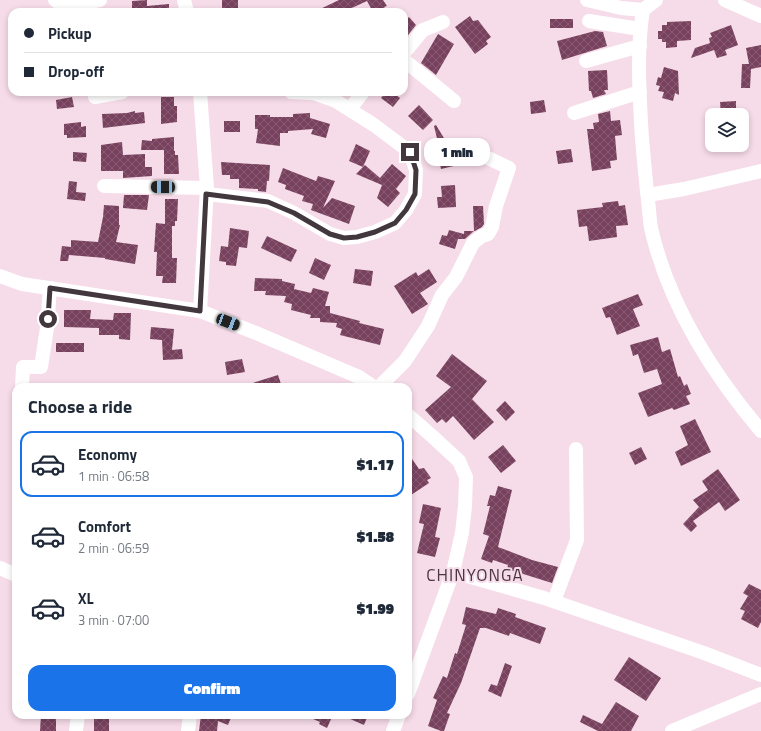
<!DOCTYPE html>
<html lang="en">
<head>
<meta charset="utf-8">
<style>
  body { margin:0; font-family:"Titillium Web",sans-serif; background:#f2f2f3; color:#1f2937; height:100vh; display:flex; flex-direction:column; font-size:15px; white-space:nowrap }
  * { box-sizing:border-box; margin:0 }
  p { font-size:13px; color:#747a83 }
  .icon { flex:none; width:22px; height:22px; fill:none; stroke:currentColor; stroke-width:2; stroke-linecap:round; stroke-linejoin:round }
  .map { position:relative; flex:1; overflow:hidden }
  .sheet { position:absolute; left:12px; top:383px; width:400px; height:336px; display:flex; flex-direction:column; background:#fff; border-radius:12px; box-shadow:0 2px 6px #0003 }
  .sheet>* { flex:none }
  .top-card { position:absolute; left:8px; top:8px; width:400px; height:88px; border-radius:12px; box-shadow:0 2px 6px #0003; display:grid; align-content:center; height:88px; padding:0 16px; background:#fff }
  .fabs { position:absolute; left:705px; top:108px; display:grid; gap:8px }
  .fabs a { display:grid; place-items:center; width:44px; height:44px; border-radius:8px; background:#fff; box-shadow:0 2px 6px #0003; font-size:20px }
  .end { position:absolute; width:18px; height:18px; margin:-9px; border:5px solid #42373d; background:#fff; box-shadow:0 0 0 2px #fff }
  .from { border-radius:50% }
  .bubble { position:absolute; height:28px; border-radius:12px; background:#fff; box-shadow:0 2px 6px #0003; font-size:13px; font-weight:800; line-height:28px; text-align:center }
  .car { position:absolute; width:12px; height:24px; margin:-12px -6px; border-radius:5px; box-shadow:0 0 3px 1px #0007; background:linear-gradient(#222 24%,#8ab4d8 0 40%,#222 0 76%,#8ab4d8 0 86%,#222 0) }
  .top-card b { display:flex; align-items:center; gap:14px; height:38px; font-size:15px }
  .top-card b+b { border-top:1px solid #e0e1e3 }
  .top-card i { width:10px; height:10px; background:#1f2937 }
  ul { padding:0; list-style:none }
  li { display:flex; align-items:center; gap:12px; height:66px; margin:0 8px 6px; padding:0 8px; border:2px solid transparent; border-radius:12px }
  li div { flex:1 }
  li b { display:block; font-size:15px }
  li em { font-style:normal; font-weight:800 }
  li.active { border-color:#1a73e8 }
  li>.icon { width:36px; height:36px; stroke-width:1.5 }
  h2 { padding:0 16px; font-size:18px; line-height:48px }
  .action { display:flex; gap:8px; margin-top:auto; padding:8px 16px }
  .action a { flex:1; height:46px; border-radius:12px; background:#1a73e8; color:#fff; font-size:16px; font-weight:800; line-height:46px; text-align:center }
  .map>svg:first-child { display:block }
</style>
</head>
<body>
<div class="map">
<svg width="761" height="731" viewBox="0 0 761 731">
  <defs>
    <pattern id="building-cross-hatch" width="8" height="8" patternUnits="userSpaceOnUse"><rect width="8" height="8" fill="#78425f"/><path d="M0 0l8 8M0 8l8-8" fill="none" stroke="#885c73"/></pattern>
  </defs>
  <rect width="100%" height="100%" fill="#f6dbe8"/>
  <g fill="url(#building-cross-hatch)">
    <polygon points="147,0 147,6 169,4 169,12 136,12 136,10 132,10 132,1"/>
    <rect x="222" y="0" width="16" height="12"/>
    <polygon points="339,0 383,0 387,6 384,7 388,12 373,12 367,1 343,12 314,12"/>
    <polygon points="470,16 473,21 478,20 491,37 486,41 488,44 475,54 455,27"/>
    <polygon points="409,17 416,25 404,40 404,22"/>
    <rect x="550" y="19" width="23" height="9"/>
    <polygon points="691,21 691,40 677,41 677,47 666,48 666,42 662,42 662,39 658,39 658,31 662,31 662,25 667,25 667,22"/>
    <polygon points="731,25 738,45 725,50 727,55 717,58 714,50 691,58 695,48 710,43 709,38 712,37 710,33"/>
    <polygon points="595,31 603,32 607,46 562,60 557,41"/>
    <polygon points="438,34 454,44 436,75 421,63"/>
    <polygon points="761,45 761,67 751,69 750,88 741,88 742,64 749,64 746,48"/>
    <polygon points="664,67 678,71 679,95 675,93 673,101 662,98 664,92 658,91 660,86 656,85 658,77 661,78"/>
    <polygon points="607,70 608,90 604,90 606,94 593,98 591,91 589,91 588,71"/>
    <polygon points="386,92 392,92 400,98 393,107 381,98"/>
    <polygon points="72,97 74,107 57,109 56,100"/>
    <polygon points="161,97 174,97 174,106 177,106 177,122 161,124"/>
    <polygon points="544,100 546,112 531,114 530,102"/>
    <polygon points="736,101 736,115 721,115 720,102"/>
    <polygon points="419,105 433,120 423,130 408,116"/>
    <polygon points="135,111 135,113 144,112 145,123 103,128 102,114 127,113"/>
    <polygon points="610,111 611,121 620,120 622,135 615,136 617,160 610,161 611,168 592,171 587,129 594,129 593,123 599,122 598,114"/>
    <polygon points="310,113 310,118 330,124 326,138 311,134 313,129 288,131 288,133 280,133 280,146 256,143 258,129 255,129 255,115 270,115 270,117 293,117 293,114"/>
    <rect x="224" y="121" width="16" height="11"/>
    <polygon points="81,122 81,127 86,126 86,137 67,138 67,135 64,135 64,124"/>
    <polygon points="436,125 450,148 454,147 458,165 441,169 439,160 442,159 434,126"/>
    <polygon points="174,137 174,151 175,151 175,155 178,155 179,174 164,174 164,150 141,150 142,140 152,141 152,139"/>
    <polygon points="122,142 123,155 145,154 145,167 152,167 152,176 123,178 123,171 101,171 101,145"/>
    <polygon points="356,144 370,151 363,167 349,161"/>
    <polygon points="571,149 573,162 558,164 556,151"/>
    <polygon points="73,152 87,153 86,162 73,161"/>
    <polygon points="221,162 270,165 269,181 267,181 266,192 258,191 258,189 239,188 239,179 230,179 230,175 222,175"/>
    <polygon points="392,164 406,176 396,189 400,193 388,207 377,198 382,185 356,174 365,165 380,178"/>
    <polygon points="283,168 316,181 318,176 335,181 323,208 332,198 355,206 349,224 311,210 313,204 302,201 304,196 285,189 286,185 278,182"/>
    <polygon points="69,181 77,182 76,192 86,193 85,201 67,199"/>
    <polygon points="455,185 456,207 438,208 437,197 442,197 441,186"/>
    <polygon points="124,195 149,195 147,210 123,208"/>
    <polygon points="165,199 178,199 177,221 175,221 175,226 172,226 172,258 177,258 176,283 162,283 163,276 156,276 157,252 154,252 156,223 165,224"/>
    <polygon points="618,201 619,206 625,205 628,225 616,226 617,237 589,241 587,226 579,227 577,210 603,207 602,203"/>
    <polygon points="104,205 119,206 119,225 120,225 116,242 138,245 135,264 105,259 105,258 69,255 68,261 60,261 62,246 71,247 71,240 98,242 103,217"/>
    <polygon points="473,206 483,206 484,224 482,227 475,231 474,231"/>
    <polygon points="230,228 249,231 247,248 239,247 236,266 226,265 226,262 219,261 221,246 228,247"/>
    <polygon points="449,230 464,234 464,231 474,231 465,239 458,239 455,249 439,244 442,235 447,236"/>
    <polygon points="267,236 297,250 291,262 261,248"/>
    <polygon points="315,258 331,265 324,280 309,273"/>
    <polygon points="355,269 373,271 371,286 353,283"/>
    <polygon points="429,269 437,282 420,293 428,304 412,314 394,286 416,272 418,276"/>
    <polygon points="255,278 282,279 282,281 295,284 294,289 311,293 313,288 329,292 325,306 330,306 330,313 360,321 359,323 384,329 380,345 340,335 342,329 336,327 337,323 320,322 320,318 310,318 311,315 291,310 292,304 284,302 286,296 265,295 266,291 254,291"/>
    <polygon points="638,294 643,305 633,309 640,326 617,335 610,317 606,318 602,308"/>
    <polygon points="64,310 91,310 90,319 113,320 114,313 131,313 130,340 119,339 119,335 99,335 99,328 64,327"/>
    <polygon points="151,327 174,329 172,350 182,349 183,359 163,360 162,340 150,339"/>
    <polygon points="658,337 662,352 670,349 678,377 680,376 684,386 687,384 691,394 686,396 690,404 674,410 672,408 648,417 638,393 662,384 657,369 644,373 638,354 633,356 630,345"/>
    <rect x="56" y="343" width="28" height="9"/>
    <polygon points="452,354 487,381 472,399 494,422 474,440 453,416 446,423 442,419 437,423 425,410 451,387 436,376"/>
    <polygon points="242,359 245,372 227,375 225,362"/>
    <polygon points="278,375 282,387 247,387 246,385"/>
    <polygon points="505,401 515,412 506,421 496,410"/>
    <polygon points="695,419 711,452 681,466 675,452 688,445 680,426"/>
    <polygon points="503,445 516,461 501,473 488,457"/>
    <polygon points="641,447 647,459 635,465 629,453"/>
    <polygon points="408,453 419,469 424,468 431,478 427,480 429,483 408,497"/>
    <polygon points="718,469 740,500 725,511 719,502 693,521 697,526 691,532 683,524 699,507 693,500 708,490 702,481"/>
    <polygon points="498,486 512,490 498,547 532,560 558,567 552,583 507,569 508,565 493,560 492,563 481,559 489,536 483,534 490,506 487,506 490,495 495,496"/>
    <polygon points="423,504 441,508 435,537 440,538 435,557 417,553 424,524 419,523"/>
    <polygon points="749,584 761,590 761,622 758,628 741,619 745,611 740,609 748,596 743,593"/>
    <polygon points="466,607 496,614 498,608 516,614 515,617 546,628 540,644 510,633 509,636 486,628 480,628 461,683 447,713 450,714 444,731 441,731 428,726 437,700 433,698 443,676 447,678 455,653 457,654 466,625 462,624"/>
    <polygon points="629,657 661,678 646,701 614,680"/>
    <polygon points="505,663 512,666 501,697 488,691 491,684 497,686"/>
    <polygon points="616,702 639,716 631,731 598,731 580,722 583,715 602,724"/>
    <polygon points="41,715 56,715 56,731 40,731"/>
    <polygon points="201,715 232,715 228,725 218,721 217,731 199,731"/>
    <polygon points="304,715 326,715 332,717 327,728 319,724 320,722"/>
    <polygon points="341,715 368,715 364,725"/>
    <rect x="94" y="716" width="15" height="15"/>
  </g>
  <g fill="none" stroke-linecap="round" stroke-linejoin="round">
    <g stroke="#fff" stroke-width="14">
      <polyline points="55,0 63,6 72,6 100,0"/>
      <polyline points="184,0 187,12"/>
      <polyline points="587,0 621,8 643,10"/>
      <path d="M656,0L643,10C637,47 639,85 641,122C642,145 645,169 647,192C649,204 649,216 651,228C668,303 712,373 761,431"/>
      <polyline points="725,0 761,16"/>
      <polyline points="589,21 640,29"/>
      <polyline points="404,53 423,30 443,22"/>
      <polyline points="404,60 454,101"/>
      <polyline points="586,61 640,46"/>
      <polyline points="95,97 122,92"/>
      <polyline points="350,109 363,92"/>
      <polyline points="574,113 640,92"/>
      <polyline points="104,186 207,188"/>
      <polyline points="207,194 268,201 294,213 330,234 344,238 357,237 375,232 395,223 406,210 415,194 416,170 410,152 374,125 336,101 313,93 291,92"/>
      <polyline points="648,195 684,189 761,171"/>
      <polyline points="0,276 22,284 200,311 256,333 359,377 374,387"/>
      <polyline points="200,311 207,188 200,92"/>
      <polyline points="22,387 23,367 41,367 47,328 50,288"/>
      <polyline points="379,387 405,361 428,326 442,295 456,277 473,243 482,236 488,234 492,227 496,206 509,168 486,157 476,148"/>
      <polyline points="408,415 432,436 459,461 466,477 465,506 462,533 453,572 408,694"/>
      <polyline points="0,568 16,575"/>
      <polyline points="453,572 544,598 704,653 761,675"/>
      <polyline points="554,601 577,540 576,449"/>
      <polyline points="76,731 78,715"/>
      <polyline points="188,731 190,715"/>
      <polyline points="393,731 399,715"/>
      <polyline points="672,731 761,694"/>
    </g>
  </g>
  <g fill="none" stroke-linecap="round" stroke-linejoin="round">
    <polyline stroke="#42373d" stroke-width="5" points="48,319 50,288 200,311 206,194 268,202 294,213 330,234 344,238 357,237 375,232 395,223 406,210 415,194 416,170 410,152"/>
  </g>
  <g text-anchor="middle" stroke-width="4" stroke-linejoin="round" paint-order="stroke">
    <g font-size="17" letter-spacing="1" fill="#4c3741" stroke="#f6dbe8">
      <text x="475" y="581">CHINYONGA</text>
    </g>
  </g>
</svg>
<div class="fabs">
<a><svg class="icon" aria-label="layers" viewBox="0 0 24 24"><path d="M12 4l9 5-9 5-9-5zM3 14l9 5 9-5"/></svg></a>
</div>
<i class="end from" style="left:48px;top:319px"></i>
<i class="end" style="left:410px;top:152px"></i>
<div class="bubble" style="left:424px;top:138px;width:66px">1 min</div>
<i class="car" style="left:163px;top:187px;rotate:271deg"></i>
<i class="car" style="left:228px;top:322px;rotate:111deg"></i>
<div class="top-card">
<b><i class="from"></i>Pickup</b>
<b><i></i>Drop-off</b>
</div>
<section class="sheet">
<h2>Choose a ride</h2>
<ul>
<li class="active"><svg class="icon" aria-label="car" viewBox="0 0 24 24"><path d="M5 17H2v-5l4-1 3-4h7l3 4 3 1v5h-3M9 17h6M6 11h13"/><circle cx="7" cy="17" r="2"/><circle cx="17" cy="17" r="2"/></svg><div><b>Economy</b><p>1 min · 06:58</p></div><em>$1.17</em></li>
<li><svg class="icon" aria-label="car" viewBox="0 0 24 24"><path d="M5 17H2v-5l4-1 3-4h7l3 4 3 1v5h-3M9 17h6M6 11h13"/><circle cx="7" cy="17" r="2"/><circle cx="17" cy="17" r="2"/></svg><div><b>Comfort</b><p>2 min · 06:59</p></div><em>$1.58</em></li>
<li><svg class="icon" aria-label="car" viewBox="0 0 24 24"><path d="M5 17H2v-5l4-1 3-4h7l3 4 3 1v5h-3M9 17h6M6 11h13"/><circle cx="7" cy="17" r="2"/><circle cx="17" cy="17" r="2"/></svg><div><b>XL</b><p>3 min · 07:00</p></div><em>$1.99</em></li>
</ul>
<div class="action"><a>Confirm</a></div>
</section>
</div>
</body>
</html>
